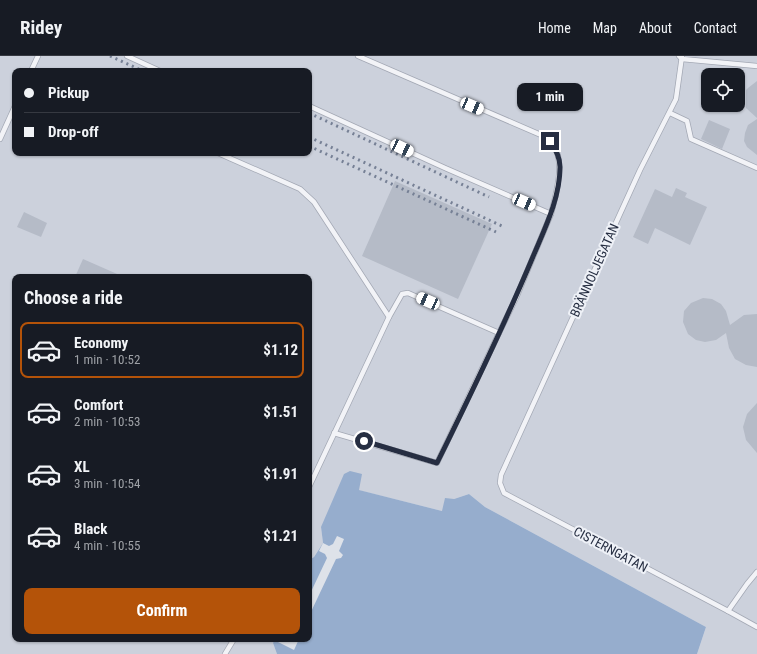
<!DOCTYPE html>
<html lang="en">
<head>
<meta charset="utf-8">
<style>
  body { margin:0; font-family:"Roboto Condensed",sans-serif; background:#20242c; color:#f1f3f6; height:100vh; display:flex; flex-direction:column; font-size:15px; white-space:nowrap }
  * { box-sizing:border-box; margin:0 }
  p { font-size:13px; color:#9ea1a6 }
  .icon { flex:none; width:22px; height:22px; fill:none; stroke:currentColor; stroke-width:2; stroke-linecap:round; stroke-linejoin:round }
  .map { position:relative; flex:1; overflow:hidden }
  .panel { position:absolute; left:12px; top:218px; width:300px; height:368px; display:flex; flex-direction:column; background:#171b24; border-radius:8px; box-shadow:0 1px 3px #0004 }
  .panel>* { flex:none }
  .banner { position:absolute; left:12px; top:12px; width:300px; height:88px; border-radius:8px; box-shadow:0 1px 3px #0004; display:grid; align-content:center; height:88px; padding:0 12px; background:#171b24 }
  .tools { position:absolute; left:701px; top:12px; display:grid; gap:8px }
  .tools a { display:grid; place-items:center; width:44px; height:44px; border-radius:8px; background:#171b24; box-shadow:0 1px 3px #0004; font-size:20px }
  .end { position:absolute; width:18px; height:18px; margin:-9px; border:5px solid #262e42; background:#fff; box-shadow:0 0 0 2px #fff }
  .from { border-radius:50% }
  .bubble { position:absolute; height:28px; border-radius:8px; background:#171b24; box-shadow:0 1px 3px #0004; font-size:13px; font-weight:700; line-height:28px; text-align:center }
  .car { position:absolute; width:12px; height:24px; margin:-12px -6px; border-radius:5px; box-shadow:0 0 3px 1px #0007; background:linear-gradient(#fff 24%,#345 0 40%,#fff 0 76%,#345 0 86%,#fff 0) }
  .banner b { display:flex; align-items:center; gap:14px; height:38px; font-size:15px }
  .banner b+b { border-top:1px solid #363941 }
  .banner i { width:10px; height:10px; background:#f1f3f6 }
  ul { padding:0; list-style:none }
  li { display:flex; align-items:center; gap:12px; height:56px; margin:0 8px 6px; padding:0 4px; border:2px solid transparent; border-radius:8px }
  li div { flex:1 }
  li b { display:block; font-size:15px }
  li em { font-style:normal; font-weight:700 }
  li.on { border-color:#b45309 }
  li>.icon { width:36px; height:36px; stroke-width:1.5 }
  h2 { padding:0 12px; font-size:18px; line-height:48px }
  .action { display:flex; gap:8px; margin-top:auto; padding:8px 12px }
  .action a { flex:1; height:46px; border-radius:8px; background:#b45309; color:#fff; font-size:16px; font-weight:700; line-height:46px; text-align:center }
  header { display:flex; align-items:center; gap:24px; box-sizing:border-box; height:56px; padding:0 20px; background:#171b24; border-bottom:1px solid #363941 }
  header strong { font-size:19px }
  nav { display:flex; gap:22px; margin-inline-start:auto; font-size:14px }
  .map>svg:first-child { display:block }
</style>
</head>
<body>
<header>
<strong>Ridey</strong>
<nav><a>Home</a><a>Map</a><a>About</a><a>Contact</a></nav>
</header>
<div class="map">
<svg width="757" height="598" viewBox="0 0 757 598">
  <rect width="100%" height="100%" fill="#dee2e9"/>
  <path fill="#ccd1dc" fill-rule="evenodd" d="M0,0H757V598H697L706,571L485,451L469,438L454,443L442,455L358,434L321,471L323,487L314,501L309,504V221H15V583H275L273,587L277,598H0ZM15,15H309V97H15ZM708,19H738V49H708Z"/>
  <polygon fill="#96adcd" points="350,415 362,418 359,434 442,455 445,442 454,443 469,438 485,451 706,571 697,598 277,598 273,587 275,583 309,583 309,504 314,501 323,487 321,471 344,418"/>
  <g fill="#dee2e9">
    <polygon points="337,480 344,483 339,495 343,499 341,502 336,503 309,560 309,540 327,502 325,498 319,495 323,487 329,490 333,488"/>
    <polygon points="275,583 299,583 294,594 274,584"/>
  </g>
  <g fill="#b5bbc7">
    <polygon points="757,25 757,62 746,52 746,34 748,32"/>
    <polygon points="757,63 757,99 747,91 744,85 745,77 748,69"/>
    <polygon points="709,64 730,73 722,93 701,83"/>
    <polygon points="395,125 492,168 458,243 362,200"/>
    <polygon points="676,132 687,137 685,141 707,151 690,189 655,172 648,188 633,181 655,133 672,141"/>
    <polygon points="24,156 47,167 41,181 17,171"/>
    <polygon points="83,203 124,221 75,221"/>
    <polygon points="703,242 712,243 721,248 726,255 730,269 744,259 757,258 757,311 746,309 735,303 729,292 726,277 716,284 705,286 696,284 688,278 683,266 684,255 691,247"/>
    <polygon points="757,347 757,397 746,384 743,371 747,358"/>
  </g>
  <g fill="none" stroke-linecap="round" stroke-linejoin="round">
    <defs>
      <g id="service">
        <polyline points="127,0 160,15"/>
        <path d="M358,0L541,79C544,81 547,83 549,85C568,100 556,138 551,158"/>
        <polyline points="679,0 682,3 757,10"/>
        <polyline points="682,0 676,43 640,114 501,419 500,427 504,437 728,555 747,528 757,516"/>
        <polyline points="31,15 38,0"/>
        <polyline points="309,50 445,112 551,158 516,242 499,277 408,237 402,238 389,261"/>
        <polyline points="670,57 687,65 691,83 757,112"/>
        <polyline points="0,83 15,50"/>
        <polyline points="218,97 300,133 314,146 389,261 309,431"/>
        <polyline points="334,377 437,407 499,277"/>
        <polyline points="728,555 757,571"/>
        <polyline points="225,598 234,583"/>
      </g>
    </defs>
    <use href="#service" stroke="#a3a8b4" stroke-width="6"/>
    <use href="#service" stroke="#f2f3f7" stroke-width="4.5"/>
    <g stroke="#768095" stroke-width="3" stroke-dasharray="2 4" stroke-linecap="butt">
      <polyline points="110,0 143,15"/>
      <polyline points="309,57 489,141"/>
      <polyline points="309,81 502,170"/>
      <polyline points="309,90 496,176"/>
    </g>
  </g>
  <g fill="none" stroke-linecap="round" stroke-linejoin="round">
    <path stroke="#262e42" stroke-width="5" d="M364,385L437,407C470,340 503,272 532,203C544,174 560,143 560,111C560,102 555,92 550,85"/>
  </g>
  <g text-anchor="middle" stroke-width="4" stroke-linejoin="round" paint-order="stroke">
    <g font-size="13" fill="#262e42" stroke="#eef1f7">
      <text transform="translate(594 214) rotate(-66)" y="5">BRÄNNOLJEGATAN</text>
      <text transform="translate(611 493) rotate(28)" y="5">CISTERNGATAN</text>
    </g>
  </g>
</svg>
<div class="tools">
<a><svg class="icon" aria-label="locate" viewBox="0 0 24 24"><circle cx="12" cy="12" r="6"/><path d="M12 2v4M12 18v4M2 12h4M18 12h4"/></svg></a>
</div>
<i class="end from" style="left:364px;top:385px"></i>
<i class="end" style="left:550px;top:85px"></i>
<div class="bubble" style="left:517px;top:27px;width:66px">1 min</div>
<i class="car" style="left:472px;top:50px;rotate:113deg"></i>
<i class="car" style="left:402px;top:92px;rotate:115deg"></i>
<i class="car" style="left:524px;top:146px;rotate:113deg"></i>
<i class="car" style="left:428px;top:245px;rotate:294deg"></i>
<div class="banner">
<b><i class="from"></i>Pickup</b>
<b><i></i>Drop-off</b>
</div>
<section class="panel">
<h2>Choose a ride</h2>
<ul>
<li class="on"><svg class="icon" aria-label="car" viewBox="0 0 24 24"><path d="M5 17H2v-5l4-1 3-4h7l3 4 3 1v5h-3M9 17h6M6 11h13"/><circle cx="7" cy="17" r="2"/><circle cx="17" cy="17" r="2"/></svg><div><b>Economy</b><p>1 min · 10:52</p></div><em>$1.12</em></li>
<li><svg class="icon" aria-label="car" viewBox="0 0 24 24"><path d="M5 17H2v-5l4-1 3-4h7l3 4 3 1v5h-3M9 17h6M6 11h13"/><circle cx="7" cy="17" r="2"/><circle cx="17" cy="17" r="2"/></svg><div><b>Comfort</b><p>2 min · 10:53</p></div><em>$1.51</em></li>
<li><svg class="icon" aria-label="car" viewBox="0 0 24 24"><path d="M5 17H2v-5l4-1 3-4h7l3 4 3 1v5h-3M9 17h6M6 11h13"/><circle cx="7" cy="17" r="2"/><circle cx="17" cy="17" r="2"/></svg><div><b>XL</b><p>3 min · 10:54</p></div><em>$1.91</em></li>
<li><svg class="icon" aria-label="car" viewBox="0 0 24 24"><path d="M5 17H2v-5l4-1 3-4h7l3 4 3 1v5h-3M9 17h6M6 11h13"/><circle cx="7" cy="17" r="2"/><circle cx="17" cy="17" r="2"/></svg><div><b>Black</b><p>4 min · 10:55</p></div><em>$1.21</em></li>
</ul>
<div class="action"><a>Confirm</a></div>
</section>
</div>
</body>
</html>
